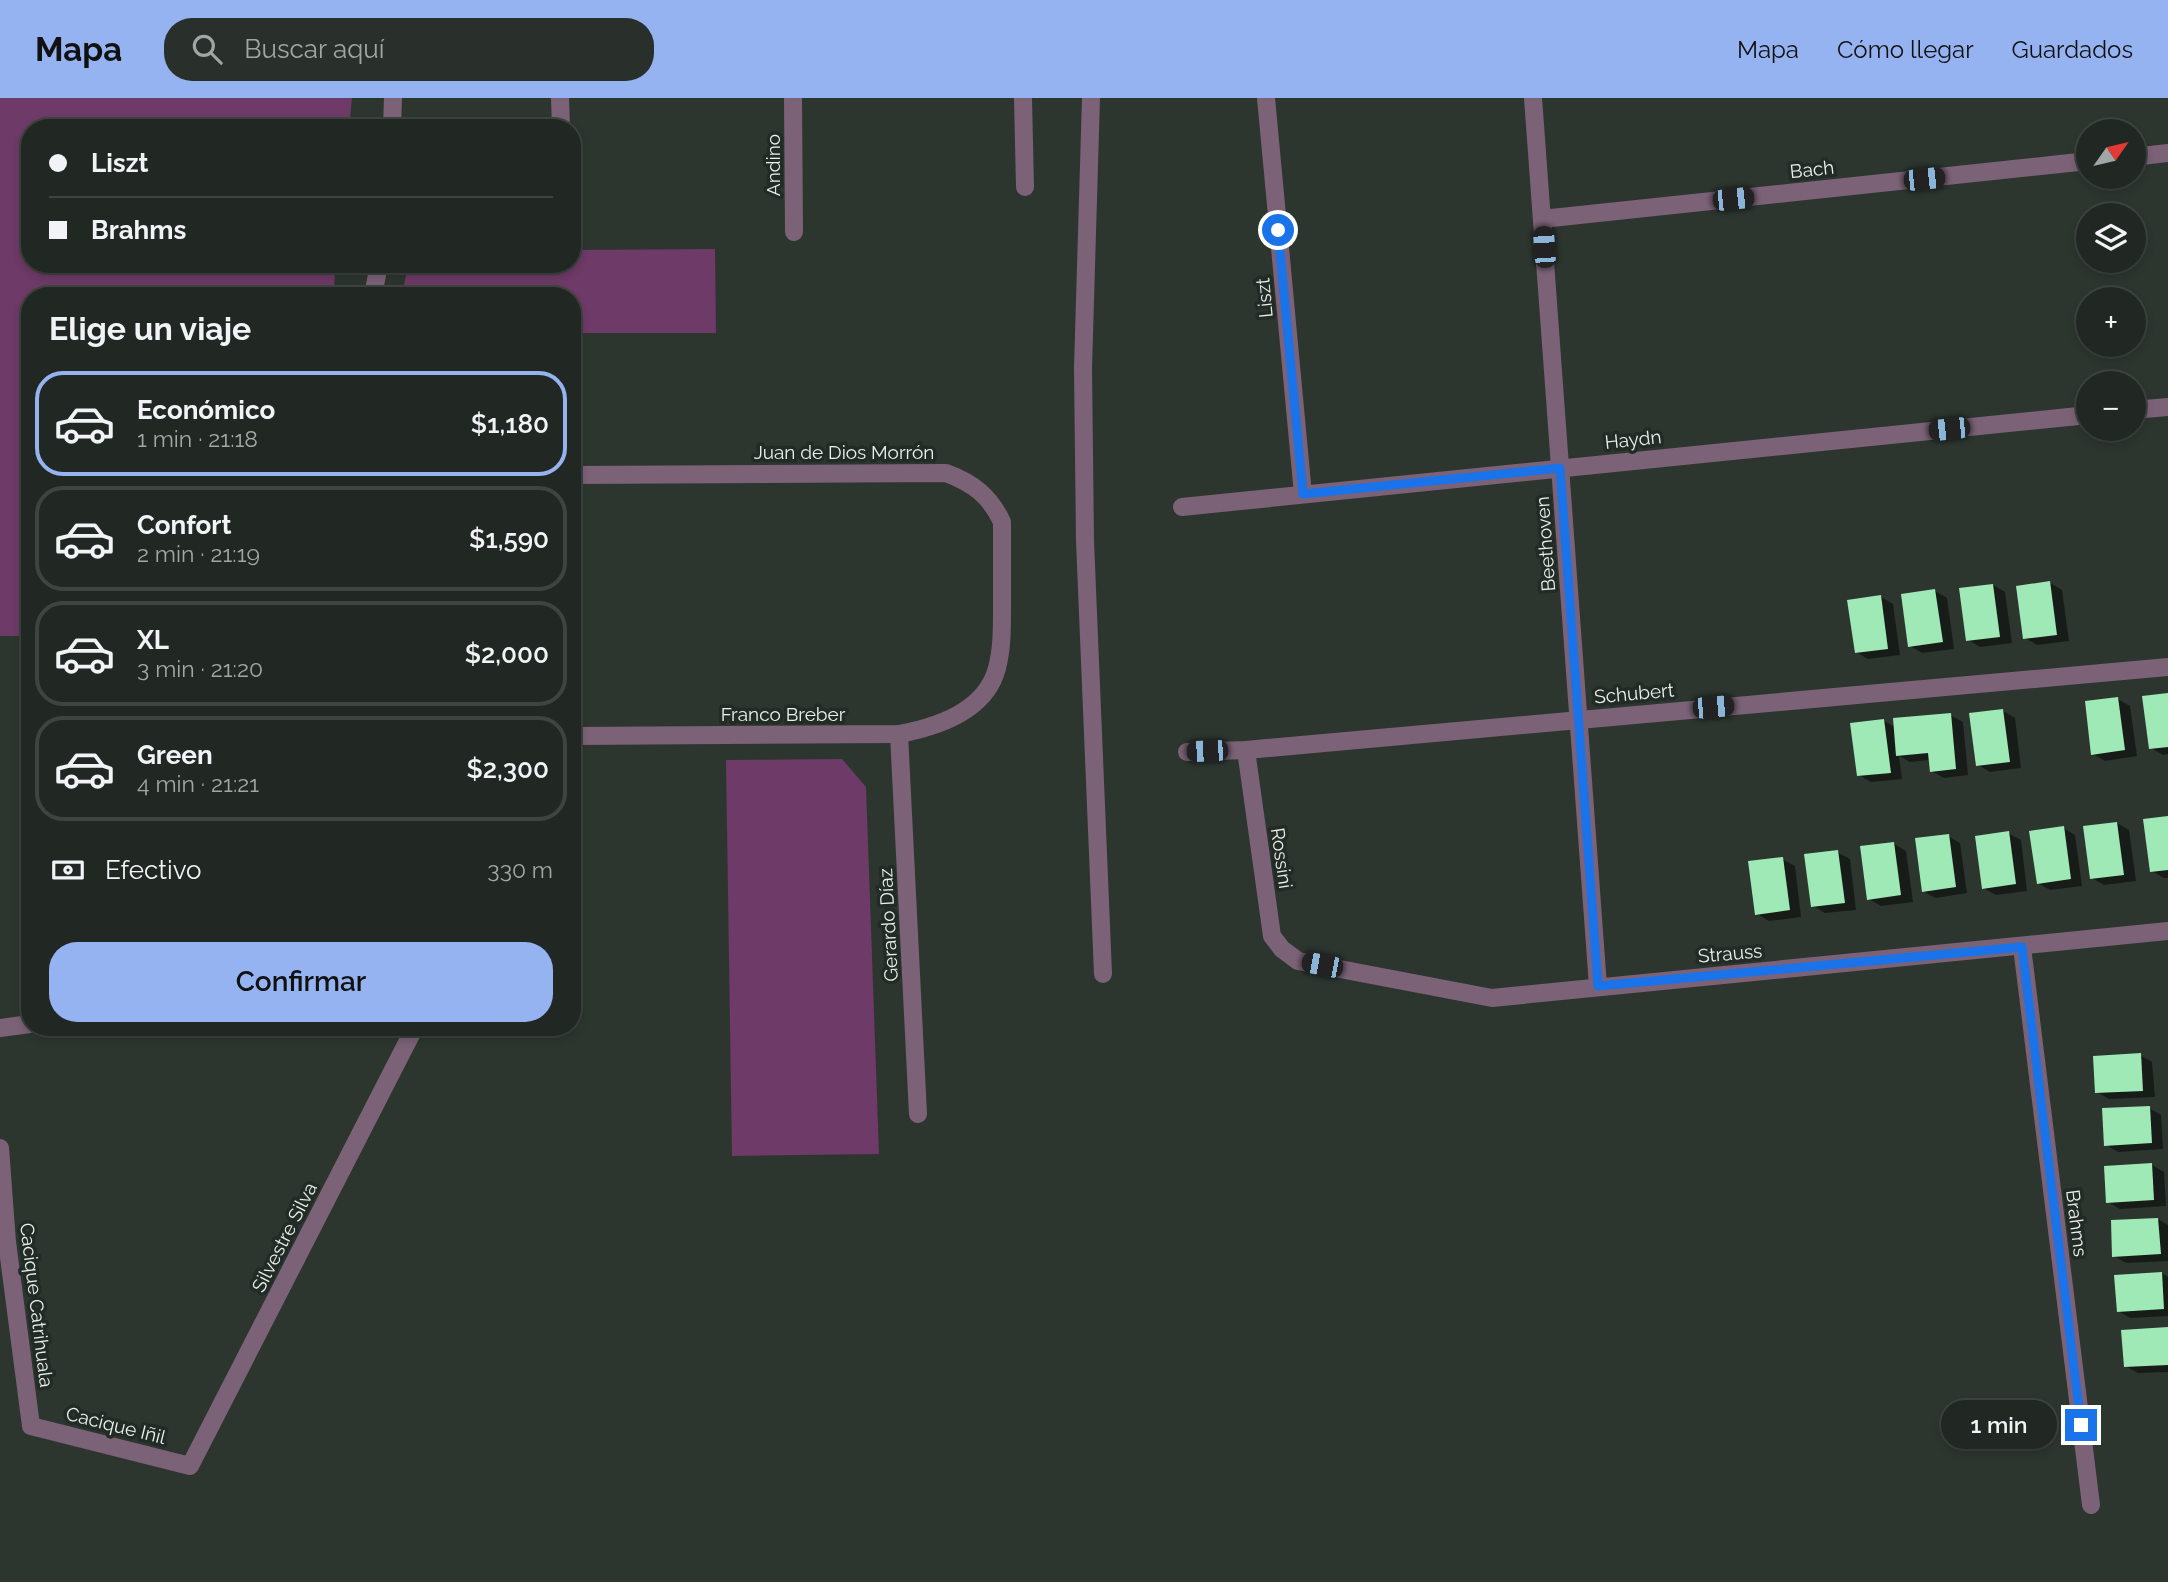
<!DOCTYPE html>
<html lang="es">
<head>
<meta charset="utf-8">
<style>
  body { margin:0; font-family:Raleway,sans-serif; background:#29302b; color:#f1f3f6; height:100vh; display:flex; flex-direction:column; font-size:26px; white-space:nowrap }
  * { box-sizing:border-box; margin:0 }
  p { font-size:23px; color:#a2a6a6 }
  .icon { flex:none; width:38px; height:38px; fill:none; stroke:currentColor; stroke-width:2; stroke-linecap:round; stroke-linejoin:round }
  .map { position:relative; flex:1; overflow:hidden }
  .side { position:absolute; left:21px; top:189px; width:560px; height:749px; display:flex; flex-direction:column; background:#212823; border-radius:28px; box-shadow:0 4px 10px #0003,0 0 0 2px #3e4441 }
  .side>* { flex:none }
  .hud { position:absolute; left:21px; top:21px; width:560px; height:154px; border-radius:28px; box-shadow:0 4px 10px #0003,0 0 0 2px #3e4441; display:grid; align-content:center; height:154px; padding:0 28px; background:#212823 }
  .needle { width:46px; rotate:56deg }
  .tools { position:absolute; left:2076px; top:21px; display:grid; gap:14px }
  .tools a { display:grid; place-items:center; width:70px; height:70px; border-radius:50%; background:#212823; box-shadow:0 4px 10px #0003,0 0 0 2px #3e4441; font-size:35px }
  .end { position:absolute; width:32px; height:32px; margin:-16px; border:9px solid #1a73e8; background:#fff; box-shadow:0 0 0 4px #fff }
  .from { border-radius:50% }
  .bubble { position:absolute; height:49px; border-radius:24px; background:#212823; box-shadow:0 4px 10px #0003,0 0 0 2px #3e4441; font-size:23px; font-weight:600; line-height:49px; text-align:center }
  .car { position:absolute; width:21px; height:42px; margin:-21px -10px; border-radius:9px; box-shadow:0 0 5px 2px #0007; background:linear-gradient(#222 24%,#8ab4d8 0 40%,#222 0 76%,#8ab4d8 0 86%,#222 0) }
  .hud b { display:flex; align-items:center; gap:24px; height:66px; font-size:26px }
  .hud b+b { border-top:2px solid #3e4441 }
  .hud i { width:18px; height:18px; background:#f1f3f6 }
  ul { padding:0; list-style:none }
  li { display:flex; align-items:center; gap:21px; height:105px; margin:0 14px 10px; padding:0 14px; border:4px solid #3e4441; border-radius:28px }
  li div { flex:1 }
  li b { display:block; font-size:26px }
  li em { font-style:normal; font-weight:600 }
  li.selected { border-color:#95b2f1 }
  li>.icon { width:63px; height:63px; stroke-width:1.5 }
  h2 { padding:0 28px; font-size:32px; line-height:84px }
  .pay { display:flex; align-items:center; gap:18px; height:77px; padding:0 28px; font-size:26px }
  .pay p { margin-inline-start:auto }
  .button { display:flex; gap:14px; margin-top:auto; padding:14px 28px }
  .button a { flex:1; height:80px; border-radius:28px; background:#95b2f1; color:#111; font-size:28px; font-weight:600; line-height:80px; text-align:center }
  header { display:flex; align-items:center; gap:42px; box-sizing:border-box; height:98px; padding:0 35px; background:#95b2f1; color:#111 }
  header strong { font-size:33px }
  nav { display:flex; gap:38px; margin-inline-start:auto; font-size:24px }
  .search { width:490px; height:63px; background:#29302b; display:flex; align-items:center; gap:18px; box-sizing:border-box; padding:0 24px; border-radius:28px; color:#a2a6a6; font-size:26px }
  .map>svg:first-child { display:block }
</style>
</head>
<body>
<header>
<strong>Mapa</strong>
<div class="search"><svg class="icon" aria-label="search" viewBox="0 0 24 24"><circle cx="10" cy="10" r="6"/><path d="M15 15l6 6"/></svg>Buscar aquí</div>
<nav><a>Mapa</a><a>Cómo llegar</a><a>Guardados</a></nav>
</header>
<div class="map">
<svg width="2168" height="1484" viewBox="0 0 2168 1484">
  <rect width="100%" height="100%" fill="#2c362f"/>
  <g fill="#6e3a67">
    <polygon points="0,0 352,0 349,30 30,30 30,166 336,166 333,198 30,198 30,538 0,538"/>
    <polygon points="715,151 716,235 572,235 572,198 402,198 408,166 572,166 572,152"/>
    <polygon points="842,661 866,689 879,1056 732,1058 726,662"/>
  </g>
  <g fill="#0007">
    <polygon points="2050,485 2062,492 2069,543 2037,547 2025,540"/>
    <polygon points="1993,487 2005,494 2012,545 1980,549 1968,542"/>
    <polygon points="1935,493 1947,500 1954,551 1922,555 1910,548"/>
    <polygon points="1881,499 1893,506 1900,557 1868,561 1856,554"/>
    <polygon points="2168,596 2168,656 2163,657 2151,650"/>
    <polygon points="2118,601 2130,608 2137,658 2105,663 2093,656"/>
    <polygon points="2003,613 2015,620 2021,670 1990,674 1978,667"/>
    <polygon points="1950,617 1963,624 1968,677 1944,680 1931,673 1930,662 1910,664 1899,658 1902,681 1871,684 1859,677 1884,623 1895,629"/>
    <polygon points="2168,720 2168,780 2164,780 2152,773"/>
    <polygon points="2117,725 2129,732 2136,783 2104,787 2092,780"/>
    <polygon points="2063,730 2075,737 2082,788 2050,792 2038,785"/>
    <polygon points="2008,735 2021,742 2027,793 1996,797 1983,790"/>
    <polygon points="1948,738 1960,745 1967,795 1935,800 1923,793"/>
    <polygon points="1894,746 1906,753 1913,804 1881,808 1869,801"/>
    <polygon points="1837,754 1850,761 1856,812 1825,815 1813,808"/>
    <polygon points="1782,761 1795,768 1801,819 1769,823 1757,816"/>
    <polygon points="2140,957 2152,964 2155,999 2109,1001 2097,994"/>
    <polygon points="2149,1010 2161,1017 2163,1051 2118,1054 2106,1047"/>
    <polygon points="2152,1067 2164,1074 2166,1108 2120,1111 2108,1104"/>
    <polygon points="2158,1121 2168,1127 2168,1163 2126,1165 2114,1158"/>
    <polygon points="2162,1175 2168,1179 2168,1218 2130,1220 2118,1213"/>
    <polygon points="2168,1231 2168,1274 2138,1275 2125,1268"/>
  </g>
  <g fill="#9ee9b5">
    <polygon points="2050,483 2057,537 2023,541 2016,488"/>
    <polygon points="1993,486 2000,539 1966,543 1959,490"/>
    <polygon points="1935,491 1943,544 1908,549 1901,496"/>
    <polygon points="1881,497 1888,551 1855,555 1847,502"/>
    <polygon points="2168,595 2168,649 2149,651 2142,598"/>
    <polygon points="2118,599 2125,652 2091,657 2085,603"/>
    <polygon points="2003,611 2010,664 1976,668 1969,615"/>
    <polygon points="1951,615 1956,671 1930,674 1928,655 1896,658 1893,620"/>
    <polygon points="1884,621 1891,675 1857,678 1850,625"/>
    <polygon points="2168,718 2168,772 2150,774 2143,721"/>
    <polygon points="2117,724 2124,777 2090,781 2083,728"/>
    <polygon points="2064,728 2071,781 2037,786 2029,733"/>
    <polygon points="2009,733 2016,786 1982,791 1975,738"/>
    <polygon points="1949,736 1956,789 1922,794 1915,740"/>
    <polygon points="1894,744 1901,797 1867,802 1860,748"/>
    <polygon points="1838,752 1845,805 1811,809 1804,756"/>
    <polygon points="1783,759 1790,812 1755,817 1748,763"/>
    <polygon points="2141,955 2143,993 2095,995 2093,958"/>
    <polygon points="2150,1008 2152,1045 2104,1048 2102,1010"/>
    <polygon points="2152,1065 2154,1102 2106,1105 2104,1068"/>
    <polygon points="2158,1120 2161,1156 2112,1159 2111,1122"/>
    <polygon points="2162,1174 2164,1211 2117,1214 2114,1177"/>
    <polygon points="2168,1229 2168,1267 2124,1269 2121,1232"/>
  </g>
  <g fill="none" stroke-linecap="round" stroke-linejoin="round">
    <polyline stroke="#7c6277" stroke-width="18" points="1091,0 1083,270 1085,443 1103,876"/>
    <g stroke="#7c6277" stroke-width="18">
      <polyline points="560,0 561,30"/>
      <polyline points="793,0 794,134"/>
      <polyline points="1023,0 1025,89"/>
      <polyline points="1266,0 1303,396"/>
      <polyline points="1533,0 1598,888"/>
      <polyline points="392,30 393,0"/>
      <polyline points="2133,59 2168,55"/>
      <polyline points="1542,121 2088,63"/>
      <polyline points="373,198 379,166"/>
      <polyline points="2133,312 2168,309"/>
      <path d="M572,377L946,375C973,385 990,398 1002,424C1002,453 1002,482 1002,511C1002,531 1002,551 997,570C986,613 937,629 899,636L572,638"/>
      <polyline points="1182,409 2088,317"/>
      <polyline points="899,636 918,1016"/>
      <polyline points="1246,652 1272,838 1282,851 1298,863 1492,900 2168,833"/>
      <polyline points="1187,654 1246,652 2168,569"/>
      <polyline points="2022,849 2091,1407"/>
      <polyline points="0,930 30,926"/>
      <polyline points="0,1050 7,1144 31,1328 190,1368 415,929"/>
    </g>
  </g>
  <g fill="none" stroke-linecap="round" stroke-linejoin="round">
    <polyline stroke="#1a73e8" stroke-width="9" points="1278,132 1303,396 1560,370 1598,888 2022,849 2081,1327"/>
  </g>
  <g text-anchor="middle" stroke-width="7" stroke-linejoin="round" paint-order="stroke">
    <g font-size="19" fill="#e9efeb" stroke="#222b25">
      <text transform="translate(773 67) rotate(-90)" y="7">Andino</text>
      <text transform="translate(1812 71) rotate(-6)" y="7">Bach</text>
      <text transform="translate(1264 200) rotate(-95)" y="7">Liszt</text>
      <text transform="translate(1633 341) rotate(-6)" y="7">Haydn</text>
      <text x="844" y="361">Juan de Dios Morrón</text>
      <text transform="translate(1545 446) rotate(-94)" y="7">Beethoven</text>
      <text transform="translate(1634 595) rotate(-5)" y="7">Schubert</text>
      <text x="783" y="623">Franco Breber</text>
      <text transform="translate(1282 760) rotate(82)" y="7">Rossini</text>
      <text transform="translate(888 827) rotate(-93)" y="7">Gerardo Díaz</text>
      <text transform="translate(1730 855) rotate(-5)" y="7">Strauss</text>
      <text transform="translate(2077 1125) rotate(83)" y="7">Brahms</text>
      <text transform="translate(284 1139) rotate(-63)" y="7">Silvestre Silva</text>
      <text transform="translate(37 1207) rotate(83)" y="7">Cacique Catrihuala</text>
      <text transform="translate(116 1327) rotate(14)" y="7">Cacique Iñil</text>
    </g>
  </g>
</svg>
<div class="tools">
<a><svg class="needle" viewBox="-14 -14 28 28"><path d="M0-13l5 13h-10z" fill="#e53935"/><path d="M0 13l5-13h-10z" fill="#a2a6a6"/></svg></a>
<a><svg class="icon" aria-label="layers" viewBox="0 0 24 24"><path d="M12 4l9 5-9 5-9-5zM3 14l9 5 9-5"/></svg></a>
<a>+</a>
<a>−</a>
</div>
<i class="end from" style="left:1278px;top:132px"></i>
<i class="end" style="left:2081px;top:1327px"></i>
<div class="bubble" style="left:1941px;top:1302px;width:116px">1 min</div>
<i class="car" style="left:1924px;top:81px;rotate:84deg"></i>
<i class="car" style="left:1733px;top:101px;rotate:84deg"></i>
<i class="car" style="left:1544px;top:149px;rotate:356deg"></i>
<i class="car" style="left:1949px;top:331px;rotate:264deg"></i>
<i class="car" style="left:1713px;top:609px;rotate:85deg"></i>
<i class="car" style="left:1207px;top:653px;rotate:268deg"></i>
<i class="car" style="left:1322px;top:867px;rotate:281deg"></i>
<div class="hud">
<b><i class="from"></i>Liszt</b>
<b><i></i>Brahms</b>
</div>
<section class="side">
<h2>Elige un viaje</h2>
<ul>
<li class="selected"><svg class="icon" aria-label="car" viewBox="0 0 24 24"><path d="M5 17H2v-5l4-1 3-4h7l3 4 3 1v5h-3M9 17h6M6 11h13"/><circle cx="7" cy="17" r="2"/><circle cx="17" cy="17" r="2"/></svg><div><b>Económico</b><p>1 min · 21:18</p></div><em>$1,180</em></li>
<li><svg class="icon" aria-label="car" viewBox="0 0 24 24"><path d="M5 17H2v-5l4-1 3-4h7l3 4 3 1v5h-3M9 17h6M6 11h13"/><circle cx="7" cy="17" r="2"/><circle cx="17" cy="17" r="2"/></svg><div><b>Confort</b><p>2 min · 21:19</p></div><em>$1,590</em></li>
<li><svg class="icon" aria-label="car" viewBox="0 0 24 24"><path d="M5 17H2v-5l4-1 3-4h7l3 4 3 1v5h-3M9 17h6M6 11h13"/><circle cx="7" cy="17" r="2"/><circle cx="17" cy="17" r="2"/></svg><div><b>XL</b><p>3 min · 21:20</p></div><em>$2,000</em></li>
<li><svg class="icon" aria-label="car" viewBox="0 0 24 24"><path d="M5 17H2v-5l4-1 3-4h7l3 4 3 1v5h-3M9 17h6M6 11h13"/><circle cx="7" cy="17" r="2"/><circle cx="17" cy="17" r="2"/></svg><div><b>Green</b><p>4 min · 21:21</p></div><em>$2,300</em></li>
</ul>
<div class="pay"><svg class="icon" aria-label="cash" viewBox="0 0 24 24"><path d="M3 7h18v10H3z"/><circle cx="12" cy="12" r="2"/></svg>Efectivo<p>330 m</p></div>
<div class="button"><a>Confirmar</a></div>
</section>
</div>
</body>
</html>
